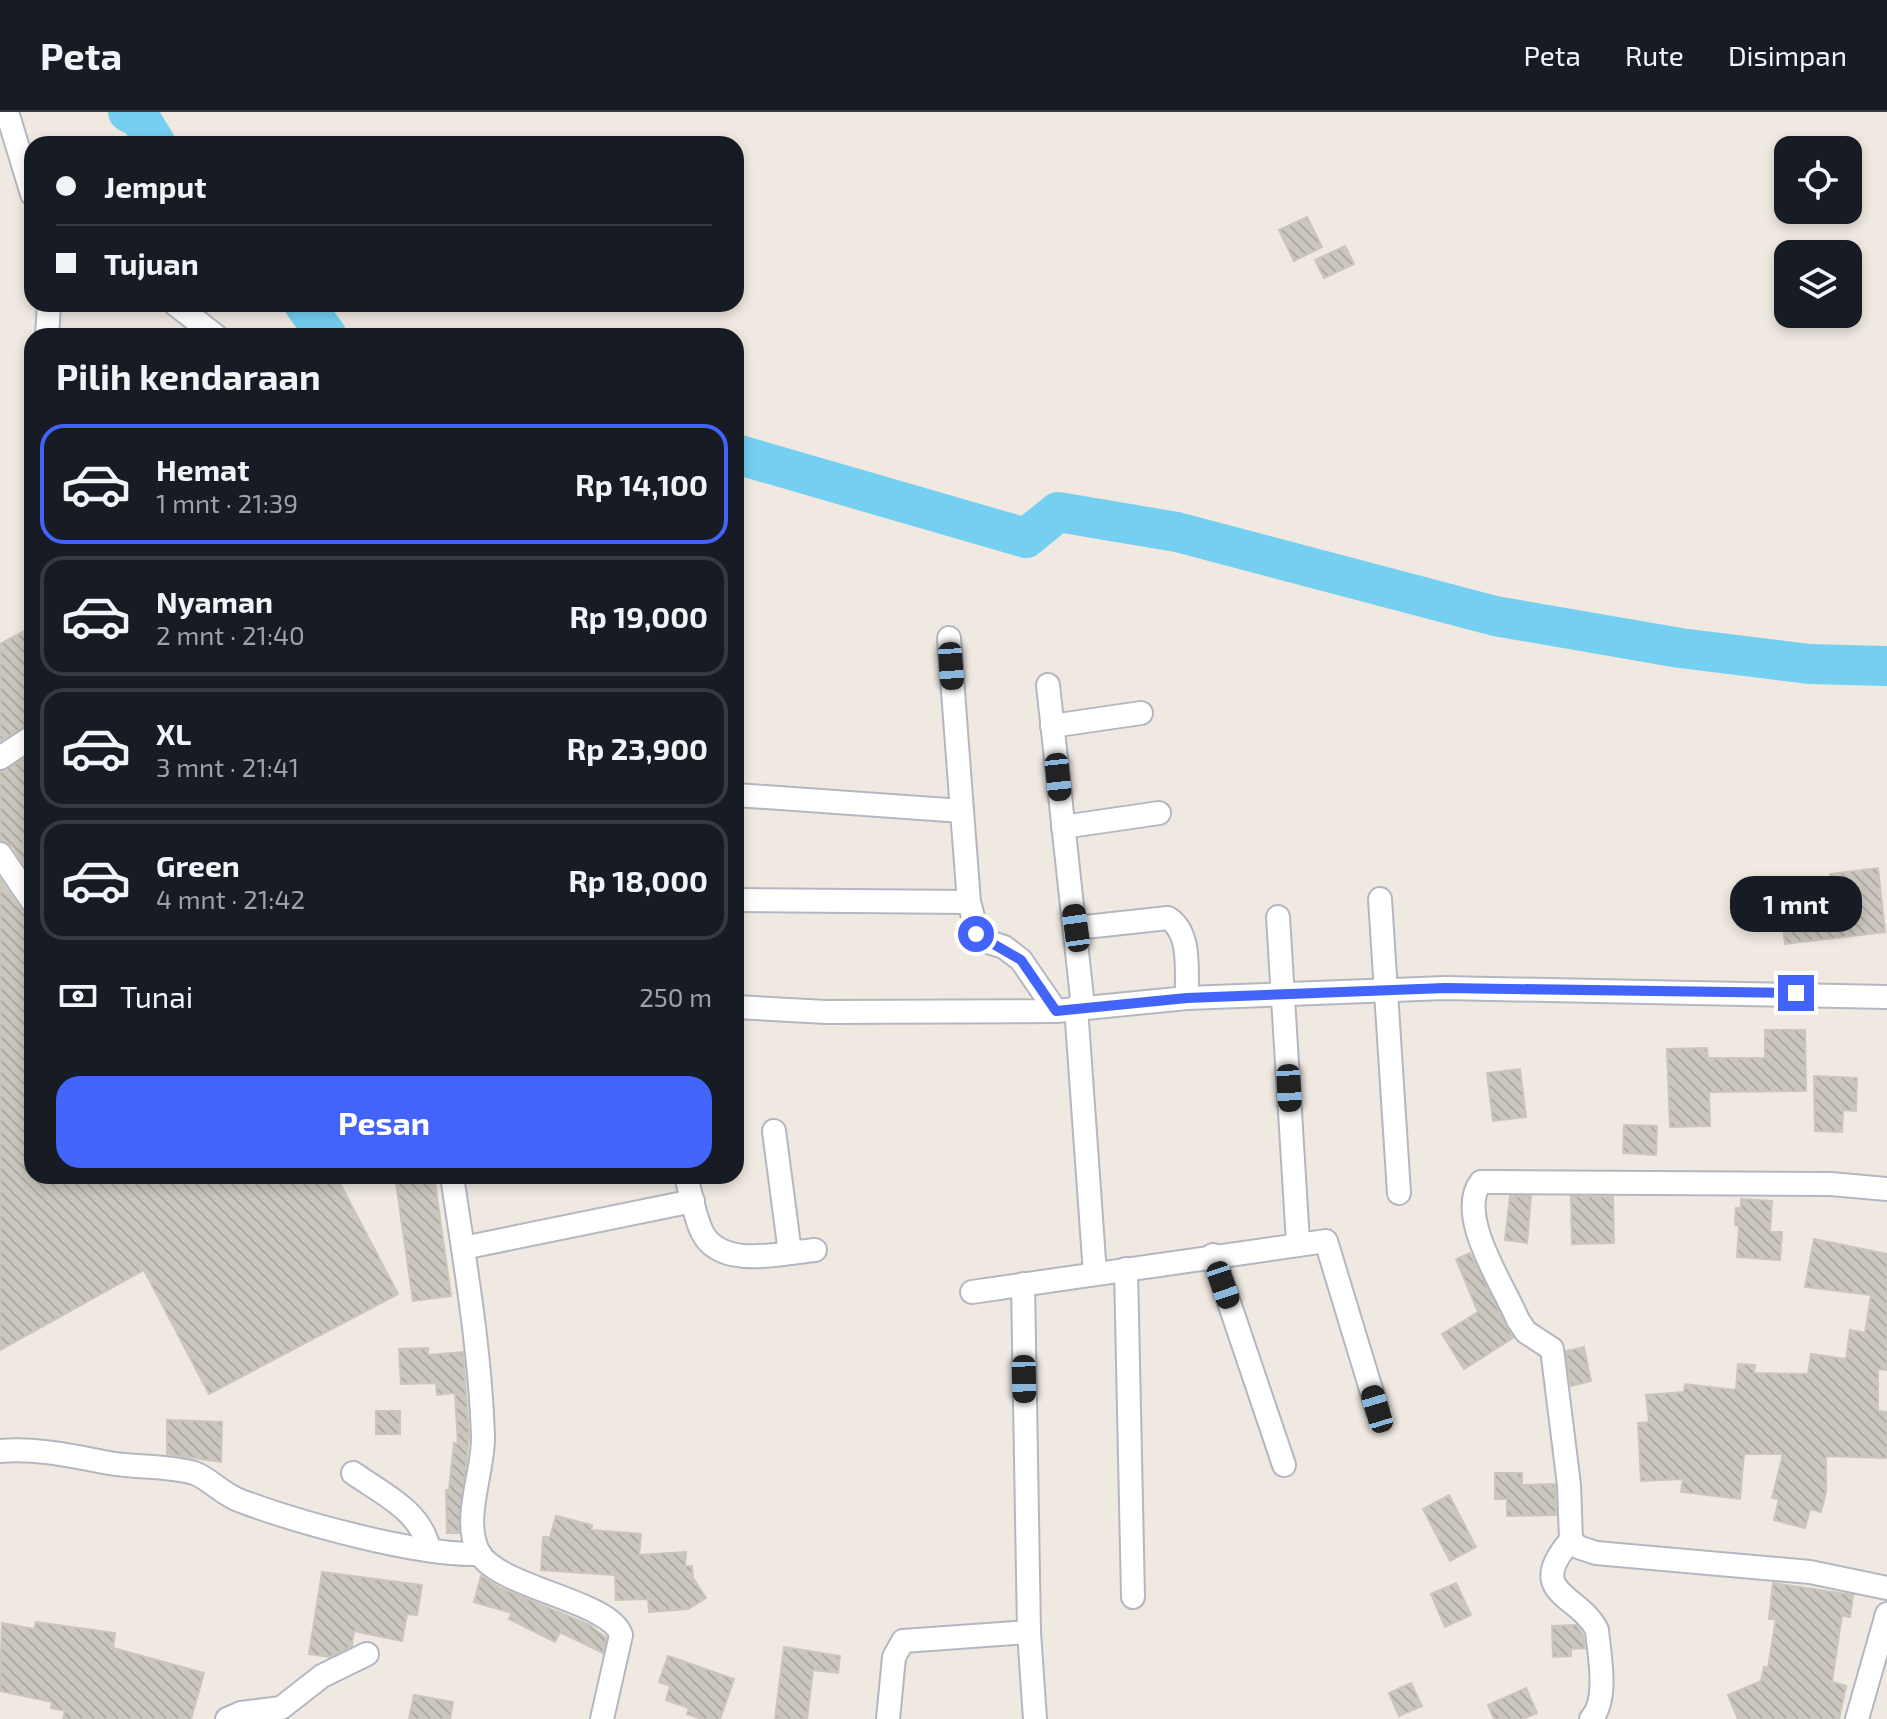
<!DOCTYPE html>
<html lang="id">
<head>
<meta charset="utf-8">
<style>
  body { margin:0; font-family:"Exo 2",sans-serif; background:#242831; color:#f1f3f6; height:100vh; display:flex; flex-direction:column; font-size:30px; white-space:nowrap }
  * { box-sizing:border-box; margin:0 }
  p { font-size:26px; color:#9ea1a6 }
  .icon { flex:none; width:44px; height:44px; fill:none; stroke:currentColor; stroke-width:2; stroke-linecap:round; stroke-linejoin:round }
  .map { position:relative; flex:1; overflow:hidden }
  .details { position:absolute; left:24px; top:216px; width:720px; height:856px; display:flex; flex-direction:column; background:#171b24; border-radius:24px; box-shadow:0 4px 12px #0003 }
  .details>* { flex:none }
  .guide { position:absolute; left:24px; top:24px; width:720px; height:176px; border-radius:24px; box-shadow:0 4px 12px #0003; display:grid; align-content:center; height:176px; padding:0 32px; background:#171b24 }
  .buttons { position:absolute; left:1774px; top:24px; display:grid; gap:16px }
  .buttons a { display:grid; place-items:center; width:88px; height:88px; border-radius:16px; background:#171b24; box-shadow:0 4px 12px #0003; font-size:40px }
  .end { position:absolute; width:36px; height:36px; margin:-18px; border:10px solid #4264fb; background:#fff; box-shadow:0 0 0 4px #fff }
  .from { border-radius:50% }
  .bubble { position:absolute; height:56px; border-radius:24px; background:#171b24; box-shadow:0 4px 12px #0003; font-size:26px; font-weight:700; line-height:56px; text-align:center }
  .car { position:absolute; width:24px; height:48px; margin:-24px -12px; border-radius:10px; box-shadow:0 0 6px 2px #0007; background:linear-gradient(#222 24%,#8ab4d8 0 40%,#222 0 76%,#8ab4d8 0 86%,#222 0) }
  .guide b { display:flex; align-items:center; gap:28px; height:76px; font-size:30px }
  .guide b+b { border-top:2px solid #363941 }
  .guide i { width:20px; height:20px; background:#f1f3f6 }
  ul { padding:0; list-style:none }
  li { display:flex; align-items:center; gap:24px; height:120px; margin:0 16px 12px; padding:0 16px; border:4px solid #363941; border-radius:24px }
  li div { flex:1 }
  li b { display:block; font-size:30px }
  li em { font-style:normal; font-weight:700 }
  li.selected { border-color:#4264fb }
  li>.icon { width:72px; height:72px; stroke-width:1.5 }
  h2 { padding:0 32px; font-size:36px; line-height:96px }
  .pay { display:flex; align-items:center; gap:20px; height:88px; padding:0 32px; font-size:30px }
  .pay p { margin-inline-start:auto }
  .action { display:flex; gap:16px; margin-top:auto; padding:16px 32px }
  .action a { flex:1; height:92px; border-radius:24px; background:#4264fb; color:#fff; font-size:32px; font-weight:700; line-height:92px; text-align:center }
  header { display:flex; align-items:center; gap:48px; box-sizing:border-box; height:112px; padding:0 40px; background:#171b24; border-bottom:2px solid #363941 }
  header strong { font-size:38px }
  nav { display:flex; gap:44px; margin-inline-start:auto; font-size:28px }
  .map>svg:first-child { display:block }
</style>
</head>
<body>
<header>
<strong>Peta</strong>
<nav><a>Peta</a><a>Rute</a><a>Disimpan</a></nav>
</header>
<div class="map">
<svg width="1887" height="1607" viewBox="0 0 1887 1607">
  <defs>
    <pattern id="building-back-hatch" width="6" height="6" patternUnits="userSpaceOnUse" patternTransform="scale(2)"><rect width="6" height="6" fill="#cbc7bf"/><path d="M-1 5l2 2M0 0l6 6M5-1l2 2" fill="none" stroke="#afaba4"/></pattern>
  </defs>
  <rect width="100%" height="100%" fill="#efe9e1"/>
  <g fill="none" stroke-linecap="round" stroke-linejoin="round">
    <g stroke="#75cff0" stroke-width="40">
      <polyline points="128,0 140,6 156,32"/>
      <polyline points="304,192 327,224"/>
      <polyline points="736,342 1026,426 1058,400 1177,420 1495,504 1680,536 1809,552 1887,554"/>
    </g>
  </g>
  <g fill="url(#building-back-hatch)" stroke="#cbc5ba" stroke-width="2">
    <polygon points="1307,105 1322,135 1294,149 1279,118"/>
    <polygon points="1345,134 1354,152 1324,166 1315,148"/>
    <polygon points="32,515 32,611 0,629 0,532"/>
    <polygon points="32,642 32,764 12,734 0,728 0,660"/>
    <polygon points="1878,756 1885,820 1785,832 1779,780 1832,774 1830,762"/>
    <polygon points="0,767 20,797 32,803 32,1064 336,1064 398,1182 209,1282 144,1158 0,1238"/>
    <polygon points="1765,918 1805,918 1806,979 1709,980 1710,1014 1670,1015 1667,937 1707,936 1708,946 1765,946"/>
    <polygon points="1520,957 1526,1005 1493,1009 1487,961"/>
    <polygon points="1814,964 1857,966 1856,999 1843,998 1842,1020 1815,1019"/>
    <polygon points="1624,1013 1657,1014 1656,1043 1623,1041"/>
    <polygon points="395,1064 434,1064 451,1184 413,1189"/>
    <polygon points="1510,1084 1531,1084 1527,1131 1505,1128"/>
    <polygon points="1571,1084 1613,1085 1614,1131 1572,1132"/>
    <polygon points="1741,1087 1772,1089 1770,1120 1782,1120 1780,1148 1737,1145 1739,1114 1735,1113 1736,1096 1741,1096"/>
    <polygon points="1814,1127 1887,1142 1887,1258 1878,1257 1878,1299 1887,1300 1887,1346 1826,1344 1826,1380 1821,1400 1810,1397 1805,1416 1774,1408 1779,1387 1772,1386 1783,1342 1744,1342 1740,1387 1681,1380 1683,1367 1641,1369 1638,1311 1649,1310 1646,1283 1684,1280 1685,1272 1736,1278 1738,1252 1755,1253 1754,1261 1808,1262 1811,1242 1846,1247 1850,1218 1865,1221 1871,1183 1805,1175"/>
    <polygon points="1470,1141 1513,1226 1464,1257 1442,1222 1478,1200 1456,1147"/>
    <polygon points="1584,1235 1591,1269 1571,1274 1566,1239"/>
    <polygon points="428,1236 428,1243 463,1240 469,1324 459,1421 447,1421 446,1378 449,1378 454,1331 458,1332 455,1281 437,1283 436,1271 401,1272 399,1237"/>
    <rect x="376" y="1299" width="24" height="23"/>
    <polygon points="167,1308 222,1310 221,1350 167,1342"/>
    <polygon points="1495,1361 1522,1361 1522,1373 1555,1372 1556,1403 1507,1404 1507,1387 1495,1387"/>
    <polygon points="1449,1383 1476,1435 1450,1449 1423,1397"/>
    <polygon points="556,1404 592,1413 591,1418 641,1422 639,1443 686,1440 685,1454 692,1454 693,1466 706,1486 688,1497 649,1500 648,1487 616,1488 615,1463 541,1458 543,1425 550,1425"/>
    <polygon points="322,1460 422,1473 417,1503 407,1502 402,1529 354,1519 352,1534 329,1545 309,1542"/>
    <polygon points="481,1464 500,1476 590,1513 606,1526 603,1541 560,1520 555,1530 509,1507 512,1501 474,1490"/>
    <polygon points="1456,1471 1471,1503 1445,1515 1431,1482"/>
    <polygon points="1773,1471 1853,1483 1850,1505 1842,1503 1832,1570 1846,1574 1839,1607 1738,1607 1728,1583 1761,1569 1764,1555 1768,1556 1776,1507 1769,1507"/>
    <polygon points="36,1510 115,1521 113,1536 204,1561 191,1607 63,1607 65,1599 51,1596 52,1590 0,1579 2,1511 34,1517"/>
    <polygon points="1576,1513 1583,1523 1585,1536 1571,1537 1571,1544 1553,1545 1552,1514"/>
    <polygon points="784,1535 840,1544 838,1561 813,1558 807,1607 775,1607"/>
    <polygon points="668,1544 734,1567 720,1607 702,1607 687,1602 689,1596 666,1588 670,1574 659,1570"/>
    <polygon points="1411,1571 1422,1594 1399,1604 1389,1581"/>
    <polygon points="1526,1576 1537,1601 1523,1607 1494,1607 1488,1593"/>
    <polygon points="414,1583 453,1590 450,1607 409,1607"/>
  </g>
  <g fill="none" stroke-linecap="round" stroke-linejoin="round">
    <polyline stroke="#c8c4bd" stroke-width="22" stroke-dasharray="22 11" stroke-linecap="butt" points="0,760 32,737"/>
    <defs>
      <g id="street">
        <polyline points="7,0 32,82"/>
        <polyline points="175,192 216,224"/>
        <polyline points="47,224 49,192"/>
        <polyline points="1048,573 1083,895"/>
        <polyline points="1052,614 1141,601"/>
        <polyline points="0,646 32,625"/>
        <polyline points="736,683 962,699 949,526"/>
        <polyline points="1063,715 1159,701"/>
        <polyline points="0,742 32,789"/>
        <polyline points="1380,787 1399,1081"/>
        <polyline points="736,788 969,790 962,699"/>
        <polyline points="969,790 979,827 1004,835 1021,848 1056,899"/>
        <polyline points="1278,805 1298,1130"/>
        <path d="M1076,816L1168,806C1192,821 1186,860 1187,886"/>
        <polyline points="736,895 826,900 1056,899 1187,886 1445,876 1887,885"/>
        <polyline points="1076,895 1095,1162"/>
        <polyline points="774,1019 790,1141"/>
        <path d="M452,1064C465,1152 480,1235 483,1324C484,1359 462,1406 478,1439C496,1476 610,1488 621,1523L602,1607"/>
        <path d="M686,1064C691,1082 694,1103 702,1120C721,1158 782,1141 815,1138"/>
        <path d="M1887,1077L1831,1072L1498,1070H1481C1455,1103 1504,1174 1518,1208L1526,1220L1552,1237L1569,1373L1571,1428L1578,1435L1596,1441L1810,1460L1887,1476"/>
        <polyline points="463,1136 693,1089"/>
        <polyline points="1213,1143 1284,1353"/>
        <polyline points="1126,1157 1133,1485"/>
        <polyline points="1023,1172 1029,1520 1035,1607"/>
        <polyline points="972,1180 1326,1129 1377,1297"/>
        <path d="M0,1339C38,1336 72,1344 109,1351C136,1356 167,1353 194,1361C209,1366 223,1383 241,1389C300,1411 418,1444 480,1442"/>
        <path d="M353,1361C383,1382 421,1399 429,1437"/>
        <path d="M1571,1428C1524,1482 1578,1481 1597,1518C1599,1542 1609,1588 1591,1607"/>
        <polyline points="227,1607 241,1601 281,1596 322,1564 367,1542"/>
        <polyline points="888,1607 894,1545 903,1529 1029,1520"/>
        <polyline points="1857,1607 1887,1502"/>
      </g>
    </defs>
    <use href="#street" stroke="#b4b7c1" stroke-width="26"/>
    <use href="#street" stroke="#fff" stroke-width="22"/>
  </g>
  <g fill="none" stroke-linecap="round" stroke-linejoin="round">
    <polyline stroke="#4264fb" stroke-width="10" points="976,822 1021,848 1056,899 1187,886 1445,876 1796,881"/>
  </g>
</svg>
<div class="buttons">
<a><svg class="icon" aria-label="locate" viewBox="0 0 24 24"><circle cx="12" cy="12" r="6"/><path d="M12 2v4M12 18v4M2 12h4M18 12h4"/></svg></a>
<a><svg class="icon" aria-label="layers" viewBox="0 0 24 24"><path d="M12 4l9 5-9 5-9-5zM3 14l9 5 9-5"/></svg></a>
</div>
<i class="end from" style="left:976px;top:822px"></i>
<i class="end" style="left:1796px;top:881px"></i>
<div class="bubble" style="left:1730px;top:764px;width:132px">1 mnt</div>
<i class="car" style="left:951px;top:554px;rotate:176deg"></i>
<i class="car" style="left:1058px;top:665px;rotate:174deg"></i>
<i class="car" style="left:1076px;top:816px;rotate:352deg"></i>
<i class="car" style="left:1289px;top:976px;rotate:177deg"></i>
<i class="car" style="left:1223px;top:1173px;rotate:161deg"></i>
<i class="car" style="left:1024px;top:1267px;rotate:179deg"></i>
<i class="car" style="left:1377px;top:1297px;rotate:343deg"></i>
<div class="guide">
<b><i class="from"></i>Jemput</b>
<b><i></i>Tujuan</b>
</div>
<section class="details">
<h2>Pilih kendaraan</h2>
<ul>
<li class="selected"><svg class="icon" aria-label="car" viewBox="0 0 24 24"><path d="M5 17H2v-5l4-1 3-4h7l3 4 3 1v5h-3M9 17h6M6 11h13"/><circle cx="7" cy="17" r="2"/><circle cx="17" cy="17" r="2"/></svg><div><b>Hemat</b><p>1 mnt · 21:39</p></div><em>Rp 14,100</em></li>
<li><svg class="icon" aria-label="car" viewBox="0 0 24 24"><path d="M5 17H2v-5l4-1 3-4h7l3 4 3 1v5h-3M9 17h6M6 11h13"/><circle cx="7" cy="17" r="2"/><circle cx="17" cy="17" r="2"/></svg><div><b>Nyaman</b><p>2 mnt · 21:40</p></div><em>Rp 19,000</em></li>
<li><svg class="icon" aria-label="car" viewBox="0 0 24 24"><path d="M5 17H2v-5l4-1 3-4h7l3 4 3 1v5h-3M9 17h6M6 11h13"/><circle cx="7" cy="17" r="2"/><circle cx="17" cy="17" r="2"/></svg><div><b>XL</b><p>3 mnt · 21:41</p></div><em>Rp 23,900</em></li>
<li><svg class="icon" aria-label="car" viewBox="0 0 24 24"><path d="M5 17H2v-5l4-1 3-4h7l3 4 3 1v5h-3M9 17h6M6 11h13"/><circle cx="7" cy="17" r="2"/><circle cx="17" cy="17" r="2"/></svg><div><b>Green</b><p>4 mnt · 21:42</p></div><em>Rp 18,000</em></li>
</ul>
<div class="pay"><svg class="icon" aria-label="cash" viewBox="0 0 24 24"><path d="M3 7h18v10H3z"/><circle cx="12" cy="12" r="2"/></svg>Tunai<p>250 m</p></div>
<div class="action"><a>Pesan</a></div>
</section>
</div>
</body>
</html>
